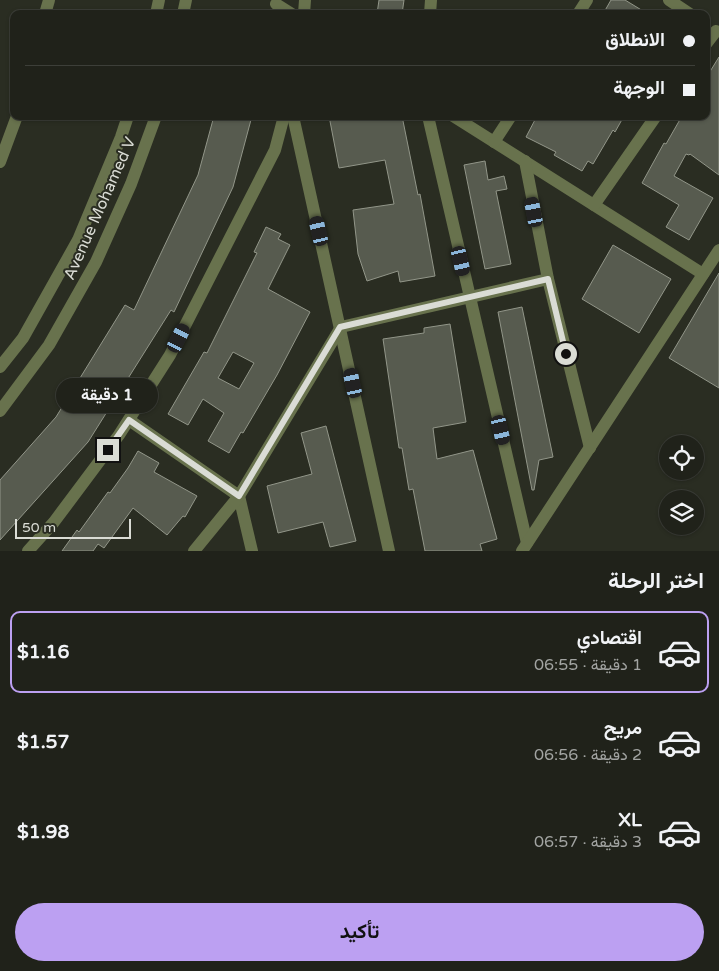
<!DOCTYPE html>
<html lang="ar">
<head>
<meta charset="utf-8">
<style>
  body { margin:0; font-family:"Varela Round",Vazirmatn,sans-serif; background:#282a23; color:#f1f3f6; direction:rtl; height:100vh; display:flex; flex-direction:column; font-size:19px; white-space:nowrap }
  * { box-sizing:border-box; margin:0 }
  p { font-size:16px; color:#a2a4a2 }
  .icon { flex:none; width:28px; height:28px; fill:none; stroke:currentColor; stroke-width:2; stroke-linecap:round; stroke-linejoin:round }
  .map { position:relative; height:551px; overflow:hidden; direction:ltr }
  .drawer { display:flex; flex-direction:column; background:#20221a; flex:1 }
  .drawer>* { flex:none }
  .banner { position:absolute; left:10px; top:10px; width:700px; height:110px; border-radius:10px; box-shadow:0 1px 4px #0004,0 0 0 1px #3d3f39; direction:rtl; display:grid; align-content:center; height:110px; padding:0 15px; background:#20221a }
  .fabs { position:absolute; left:659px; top:435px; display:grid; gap:10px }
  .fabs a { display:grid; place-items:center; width:45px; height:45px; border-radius:50%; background:#20221a; box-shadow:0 1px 4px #0004,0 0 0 1px #3d3f39; font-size:25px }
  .scale { position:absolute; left:15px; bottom:12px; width:116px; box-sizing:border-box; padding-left:5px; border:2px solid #dadcd5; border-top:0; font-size:14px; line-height:18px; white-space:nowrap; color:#dadcd5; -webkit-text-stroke:4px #2a2d22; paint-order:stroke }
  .end { position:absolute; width:22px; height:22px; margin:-11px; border:6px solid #dadcd5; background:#111; box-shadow:0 0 0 2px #111 }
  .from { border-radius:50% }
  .bubble { position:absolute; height:35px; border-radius:18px; background:#20221a; box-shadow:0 1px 4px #0004,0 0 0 1px #3d3f39; font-size:16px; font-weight:700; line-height:35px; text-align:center; direction:rtl }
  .car { position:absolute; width:15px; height:30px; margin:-15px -8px; border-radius:6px; box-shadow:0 0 4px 1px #0007; background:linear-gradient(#222 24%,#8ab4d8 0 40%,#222 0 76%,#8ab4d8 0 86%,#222 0) }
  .banner b { display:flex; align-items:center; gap:18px; height:48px; font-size:19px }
  .banner b+b { border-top:1px solid #3d3f39 }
  .banner i { width:12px; height:12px; background:#f1f3f6 }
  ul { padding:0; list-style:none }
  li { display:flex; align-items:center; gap:15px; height:82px; margin:0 10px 8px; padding:0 5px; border:2px solid transparent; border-radius:10px }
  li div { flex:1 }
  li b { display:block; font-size:19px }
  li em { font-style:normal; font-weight:700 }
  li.selected { border-color:#bca0f2 }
  li>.icon { width:45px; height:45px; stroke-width:1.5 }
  h2 { padding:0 15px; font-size:22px; line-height:60px }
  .cta { display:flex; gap:10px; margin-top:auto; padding:10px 15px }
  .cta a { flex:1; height:58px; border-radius:30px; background:#bca0f2; color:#111; font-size:20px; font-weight:700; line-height:58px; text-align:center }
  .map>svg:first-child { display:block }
</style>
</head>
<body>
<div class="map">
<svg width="719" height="551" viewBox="0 0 719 551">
  <rect width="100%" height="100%" fill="#2a2d22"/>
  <g fill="#575b4f" stroke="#929689" fill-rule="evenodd">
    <polygon points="379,0 404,0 402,14 377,14"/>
    <polygon points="611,0 625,0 648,14 603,14"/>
    <polygon points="719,57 719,175 690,154 689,155 686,154 674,176 713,198 689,240 666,227 679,205 642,183 664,143 666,144 682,116 706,116 706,78"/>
    <polygon points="214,116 252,116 233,187 174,312 171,310 88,442 0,540 0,480 56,417 125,305 134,310 198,175"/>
    <polygon points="329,116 402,116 418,195 420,194 435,276 400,282 398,271 367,281 358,254 353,210 394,204 385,160 339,168"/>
    <polygon points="537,116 624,116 615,132 613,130 593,164 588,161 582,171 554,155 556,152 526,137"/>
    <polygon points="485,161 488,180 504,176 507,189 496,191 511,264 485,269 464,165"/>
    <path d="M266,227L281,234L278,239L290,245L268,289L310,312L277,375L243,433L241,432L229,453L208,441L224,413L203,399L188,425L168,414L204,352L207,353L257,253L254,252ZM233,352L254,363L239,389L218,378Z"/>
    <polygon points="613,245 671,279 639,333 582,299"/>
    <polygon points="719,273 719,388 669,358"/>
    <polygon points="522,307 553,457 539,460 534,490 532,490 498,312"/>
    <polygon points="450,324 466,422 433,428 437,459 473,450 497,539 480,544 482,551 425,551 413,489 409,490 402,448 399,448 383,339 424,333 424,328"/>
    <polygon points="326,426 356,541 330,547 323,522 278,533 267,486 312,474 301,433"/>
    <polygon points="138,451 159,463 154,472 197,496 185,517 183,516 167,535 133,508 104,548 98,544 93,551 62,551 77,530 79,532 108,492 110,493 128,468"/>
  </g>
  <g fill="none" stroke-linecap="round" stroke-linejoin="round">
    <g stroke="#68724d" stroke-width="12">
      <polyline points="669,0 690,14"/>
      <polyline points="276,4 292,14"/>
      <polyline points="45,14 49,0"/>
      <polyline points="156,14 159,0"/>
      <polyline points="183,14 186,0"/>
      <polyline points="304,14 305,0"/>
      <polyline points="430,14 431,0"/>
      <polyline points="578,14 587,0"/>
      <polyline points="706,44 716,31"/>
      <polyline points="293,116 389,551"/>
      <polyline points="428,116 527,543"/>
      <polyline points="453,116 703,274"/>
      <polyline points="494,142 511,116"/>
      <polyline points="525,161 548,279 590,448"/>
      <polyline points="0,162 17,116"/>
      <polyline points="594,205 656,116"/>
      <polyline points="0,367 23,338 78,240 121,137 128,116"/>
      <polyline points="0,411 49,345 96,262 131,184 156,116"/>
      <polyline points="129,420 239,496 252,551"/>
      <polyline points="28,551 54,522 119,435 170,355 275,150 284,116"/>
      <polyline points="194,551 239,496 341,327 548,279"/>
      <polyline points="522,551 719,250"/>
    </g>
  </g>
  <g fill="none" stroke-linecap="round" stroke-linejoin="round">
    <polyline stroke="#dadcd5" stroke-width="6" points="108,450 129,420 239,496 340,327 548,279 566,354"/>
  </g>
  <g text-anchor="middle" stroke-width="4" stroke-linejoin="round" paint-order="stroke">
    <g font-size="16" fill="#dadcd5" stroke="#2a2d22">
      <text transform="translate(99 208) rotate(-66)" y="6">Avenue Mohamed V</text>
    </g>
  </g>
</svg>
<div class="fabs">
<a><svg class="icon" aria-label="locate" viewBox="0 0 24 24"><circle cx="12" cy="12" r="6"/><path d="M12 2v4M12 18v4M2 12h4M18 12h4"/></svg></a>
<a><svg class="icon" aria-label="layers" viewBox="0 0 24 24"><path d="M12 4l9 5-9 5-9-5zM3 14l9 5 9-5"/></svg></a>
</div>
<div class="scale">50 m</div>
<i class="end from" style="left:566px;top:354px"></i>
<i class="end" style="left:108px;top:450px"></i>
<div class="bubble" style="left:56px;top:378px;width:102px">1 دقيقة</div>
<i class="car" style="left:534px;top:212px;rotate:349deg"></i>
<i class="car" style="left:319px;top:231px;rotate:347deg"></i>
<i class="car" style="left:461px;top:261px;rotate:167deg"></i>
<i class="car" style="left:179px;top:338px;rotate:27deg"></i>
<i class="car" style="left:353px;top:383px;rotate:348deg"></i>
<i class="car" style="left:501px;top:430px;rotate:167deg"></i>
<div class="banner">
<b><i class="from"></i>الانطلاق</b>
<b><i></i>الوجهة</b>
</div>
</div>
<section class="drawer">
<h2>اختر الرحلة</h2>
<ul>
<li class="selected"><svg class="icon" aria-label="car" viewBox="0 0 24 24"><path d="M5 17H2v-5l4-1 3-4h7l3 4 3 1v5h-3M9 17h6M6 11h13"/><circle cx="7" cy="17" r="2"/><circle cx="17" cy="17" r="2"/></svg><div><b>اقتصادي</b><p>1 دقيقة · 06:55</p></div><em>$1.16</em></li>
<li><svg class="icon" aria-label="car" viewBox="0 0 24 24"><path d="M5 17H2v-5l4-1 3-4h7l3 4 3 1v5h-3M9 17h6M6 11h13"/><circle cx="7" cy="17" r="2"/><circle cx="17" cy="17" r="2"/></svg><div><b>مريح</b><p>2 دقيقة · 06:56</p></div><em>$1.57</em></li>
<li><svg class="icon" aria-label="car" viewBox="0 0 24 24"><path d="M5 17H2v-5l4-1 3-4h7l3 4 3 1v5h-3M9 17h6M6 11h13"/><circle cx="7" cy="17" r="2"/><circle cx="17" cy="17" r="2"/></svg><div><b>XL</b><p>3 دقيقة · 06:57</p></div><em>$1.98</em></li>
</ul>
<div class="cta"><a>تأكيد</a></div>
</section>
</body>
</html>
